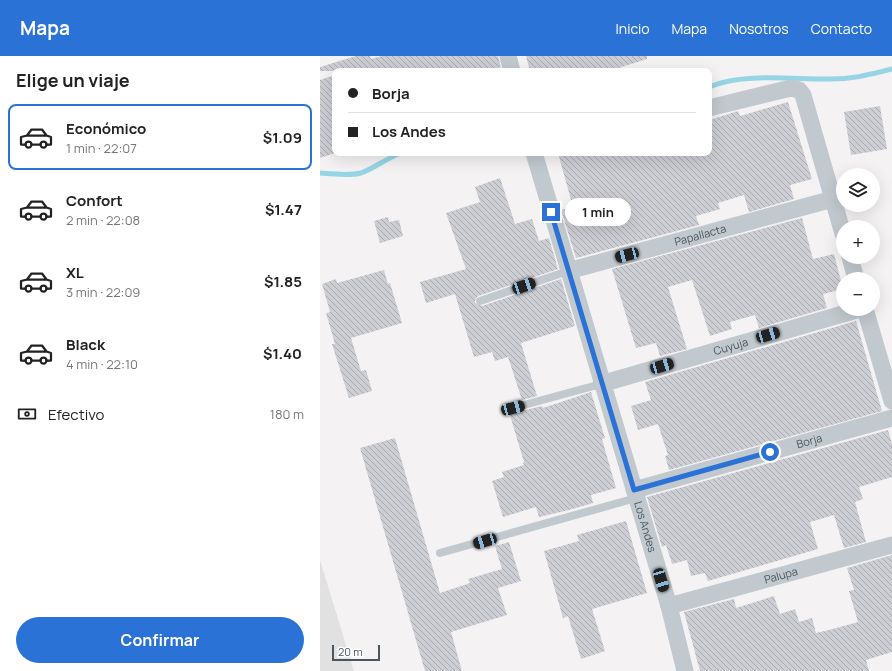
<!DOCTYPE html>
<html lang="es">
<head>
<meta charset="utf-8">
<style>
  body { margin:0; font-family:Manrope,sans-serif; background:#f2f2f2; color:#222; height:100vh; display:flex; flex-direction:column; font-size:15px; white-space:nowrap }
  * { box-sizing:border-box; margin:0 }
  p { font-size:13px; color:#767676 }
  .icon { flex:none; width:22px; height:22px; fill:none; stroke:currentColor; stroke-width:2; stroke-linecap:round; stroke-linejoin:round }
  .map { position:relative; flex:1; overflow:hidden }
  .sheet { display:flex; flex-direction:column; background:#fff; width:320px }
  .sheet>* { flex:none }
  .banner { position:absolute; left:12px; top:12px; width:380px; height:88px; border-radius:8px; box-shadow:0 4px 16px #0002; display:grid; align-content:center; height:88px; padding:0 16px; background:#fff }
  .controls { position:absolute; left:516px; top:112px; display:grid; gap:8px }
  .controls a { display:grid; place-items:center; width:44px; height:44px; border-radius:50%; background:#fff; box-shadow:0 4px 16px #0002; font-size:20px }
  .scale { position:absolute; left:12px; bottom:10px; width:48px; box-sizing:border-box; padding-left:4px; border:2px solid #4b555e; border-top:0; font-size:11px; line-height:14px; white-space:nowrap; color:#4b555e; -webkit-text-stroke:3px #fff; paint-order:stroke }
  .end { position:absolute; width:18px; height:18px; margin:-9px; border:5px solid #2b72d6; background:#fff; box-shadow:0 0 0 2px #fff }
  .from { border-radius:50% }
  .bubble { position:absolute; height:28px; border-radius:14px; background:#fff; box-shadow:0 4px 16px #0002; font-size:13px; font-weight:700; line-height:28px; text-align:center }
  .car { position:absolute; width:12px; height:24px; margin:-12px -6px; border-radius:5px; box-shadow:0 0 3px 1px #0007; background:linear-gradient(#222 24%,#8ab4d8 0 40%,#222 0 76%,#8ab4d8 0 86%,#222 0) }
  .banner b { display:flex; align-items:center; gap:14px; height:38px; font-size:15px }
  .banner b+b { border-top:1px solid #e0e0e0 }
  .banner i { width:10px; height:10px; background:#222 }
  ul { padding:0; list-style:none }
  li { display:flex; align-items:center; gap:12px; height:66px; margin:0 8px 6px; padding:0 8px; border:2px solid transparent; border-radius:8px }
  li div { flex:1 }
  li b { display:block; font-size:15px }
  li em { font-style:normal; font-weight:700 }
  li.active { border-color:#2b72d6 }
  li>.icon { width:36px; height:36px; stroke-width:1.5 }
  h2 { padding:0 16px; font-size:18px; line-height:48px }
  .pay { display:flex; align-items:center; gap:10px; height:44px; padding:0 16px; font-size:15px }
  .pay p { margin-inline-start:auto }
  .action { display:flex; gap:8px; margin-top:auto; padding:8px 16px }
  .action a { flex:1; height:46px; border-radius:24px; background:#2b72d6; color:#fff; font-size:16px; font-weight:700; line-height:46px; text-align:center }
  header { display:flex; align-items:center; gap:24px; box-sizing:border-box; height:56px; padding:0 20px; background:#2b72d6; color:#fff }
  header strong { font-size:19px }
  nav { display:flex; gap:22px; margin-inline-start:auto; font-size:14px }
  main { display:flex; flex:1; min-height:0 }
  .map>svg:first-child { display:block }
</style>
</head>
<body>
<header>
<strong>Mapa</strong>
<nav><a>Inicio</a><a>Mapa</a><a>Nosotros</a><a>Contacto</a></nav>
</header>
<main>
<section class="sheet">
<h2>Elige un viaje</h2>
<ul>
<li class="active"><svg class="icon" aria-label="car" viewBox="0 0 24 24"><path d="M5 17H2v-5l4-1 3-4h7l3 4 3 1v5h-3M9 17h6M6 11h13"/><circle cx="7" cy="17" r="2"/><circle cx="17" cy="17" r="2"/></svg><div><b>Económico</b><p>1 min · 22:07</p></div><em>$1.09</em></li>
<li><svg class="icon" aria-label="car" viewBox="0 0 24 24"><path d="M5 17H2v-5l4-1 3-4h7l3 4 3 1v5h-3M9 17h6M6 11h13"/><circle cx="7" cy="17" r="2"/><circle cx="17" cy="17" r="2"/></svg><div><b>Confort</b><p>2 min · 22:08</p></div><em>$1.47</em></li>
<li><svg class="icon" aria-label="car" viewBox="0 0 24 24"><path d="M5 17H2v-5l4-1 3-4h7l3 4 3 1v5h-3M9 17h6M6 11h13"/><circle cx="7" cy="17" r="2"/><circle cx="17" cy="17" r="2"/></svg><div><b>XL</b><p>3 min · 22:09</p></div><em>$1.85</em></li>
<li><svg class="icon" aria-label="car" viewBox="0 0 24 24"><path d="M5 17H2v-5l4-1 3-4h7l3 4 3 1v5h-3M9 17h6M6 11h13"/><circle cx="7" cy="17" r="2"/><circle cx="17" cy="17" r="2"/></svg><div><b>Black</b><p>4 min · 22:10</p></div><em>$1.40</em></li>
</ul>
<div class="pay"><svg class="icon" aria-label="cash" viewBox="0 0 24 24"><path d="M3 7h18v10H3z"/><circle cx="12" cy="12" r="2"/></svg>Efectivo<p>180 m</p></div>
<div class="action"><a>Confirmar</a></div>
</section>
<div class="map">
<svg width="572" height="615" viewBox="0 0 572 615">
  <defs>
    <pattern id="building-back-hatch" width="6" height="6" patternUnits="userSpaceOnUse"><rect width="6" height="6" fill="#cdced4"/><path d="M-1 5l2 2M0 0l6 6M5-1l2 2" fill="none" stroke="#a8aaaf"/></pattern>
  </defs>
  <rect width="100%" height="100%" fill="#f4f2f2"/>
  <polygon fill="#e2e1e2" points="0,504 34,615 0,615"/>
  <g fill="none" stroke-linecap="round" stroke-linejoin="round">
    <g stroke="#97d4e5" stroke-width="5">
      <path d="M389,31C421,17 470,23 505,23C529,24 549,19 572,13"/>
      <path d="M0,117C12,118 29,120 41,117C53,113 67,102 81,97"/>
    </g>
  </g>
  <g fill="url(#building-back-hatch)">
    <polygon points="36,0 50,0 51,3 62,0 178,0 181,11 168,15 0,15 0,11"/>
    <polygon points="206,0 327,0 327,3 289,15 210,15"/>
    <polygon points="15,19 15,97 0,102 0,24"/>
    <polygon points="468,46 492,123 470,129 474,143 429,156 424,139 398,147 400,153 376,160 379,169 256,202 241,154 253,151 238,97 389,97 389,64 418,55 420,60"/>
    <polygon points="560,50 567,93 531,99 524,56"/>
    <polygon points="180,122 195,168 212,163 219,185 229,182 238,213 158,240 155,244 155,247 162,250 241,223 255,270 201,287 217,340 202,344 188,301 175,305 172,296 154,301 135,238 106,247 100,226 146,213 126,157 160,146 155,131"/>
    <polygon points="68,161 69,166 79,164 83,180 60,187 54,165"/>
    <polygon points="482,162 493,203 514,198 523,233 503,238 507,252 439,272 435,259 410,266 412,273 390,280 372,224 348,231 367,293 340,300 336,287 316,292 292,213"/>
    <polygon points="64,214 68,228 70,227 82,267 31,282 41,315 46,314 52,335 29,342 12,288 15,288 6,257 10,256 2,228 16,223 17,227"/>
    <polygon points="536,265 562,355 349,414 345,400 348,399 338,368 318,374 311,350 331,344 325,326"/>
    <polygon points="271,336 285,382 282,383 296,432 271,439 273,447 249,454 219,461 216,451 183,461 172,425 184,421 182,416 204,409 203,407 204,406 189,356 194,357 222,350 223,352"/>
    <polygon points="568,374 572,388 572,421 539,431 543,443 535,446 546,486 524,492 514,459 490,466 498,493 388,525 385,517 371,520 367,504 352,508 346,489 342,491 327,441"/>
    <polygon points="75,382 120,537 150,527 148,523 182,513 175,490 189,486 201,525 178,532 187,559 131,576 142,615 105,615 40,392"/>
    <polygon points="306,465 327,537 272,553 285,595 261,603 248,560 243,562 224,495 259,485 257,479"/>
    <polygon points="572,499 572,596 546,604 549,615 380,615 364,556 414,543 416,552 454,540 460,558 475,553 479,566 492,562 496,577 509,574 538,566 529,535 534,534 527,512"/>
  </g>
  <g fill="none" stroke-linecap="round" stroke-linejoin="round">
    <g stroke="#c1c9cf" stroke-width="8">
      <polyline points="160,245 248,215"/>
      <polyline points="193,352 281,328"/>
      <polyline points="120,497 316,442"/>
    </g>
    <g stroke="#c1c9cf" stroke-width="17">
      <polyline points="188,0 192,15"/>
      <polyline points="389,52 471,32 479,34 483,39 523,178"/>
      <path id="s1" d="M214,97L349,550L365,615"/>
      <polyline points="530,201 536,223"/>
      <path id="s2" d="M248,215L513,143"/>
      <polyline points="545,253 572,345"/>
      <path id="s3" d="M281,328L540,253"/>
      <path id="s4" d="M314,434L572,362"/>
      <path id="s5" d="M349,550L572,489"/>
    </g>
  </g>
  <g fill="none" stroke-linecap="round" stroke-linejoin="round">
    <polyline stroke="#2b72d6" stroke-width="5" points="231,156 314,434 450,396"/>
  </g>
  <g text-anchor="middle" stroke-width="3" stroke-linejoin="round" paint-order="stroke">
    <g font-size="11" fill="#4b555e" stroke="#fff">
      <text dy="4" stroke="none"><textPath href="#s2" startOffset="137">Papallacta</textPath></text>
      <text dy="4" stroke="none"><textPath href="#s3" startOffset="135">Cuyuja</textPath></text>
      <text dy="4" stroke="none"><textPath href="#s4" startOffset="182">Borja</textPath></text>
      <text dy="4" stroke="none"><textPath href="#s1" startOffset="390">Los Andes</textPath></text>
      <text dy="4" stroke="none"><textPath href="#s5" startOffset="116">Palupa</textPath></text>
    </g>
  </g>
</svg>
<div class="controls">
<a><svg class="icon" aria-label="layers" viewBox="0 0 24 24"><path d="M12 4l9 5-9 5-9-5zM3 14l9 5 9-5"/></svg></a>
<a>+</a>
<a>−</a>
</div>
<div class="scale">20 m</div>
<i class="end from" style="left:450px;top:396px"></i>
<i class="end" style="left:231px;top:156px"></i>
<div class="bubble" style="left:245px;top:142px;width:66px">1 min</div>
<i class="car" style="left:307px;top:199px;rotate:255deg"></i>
<i class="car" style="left:204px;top:230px;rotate:71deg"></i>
<i class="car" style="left:448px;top:279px;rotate:74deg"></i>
<i class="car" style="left:342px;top:310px;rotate:74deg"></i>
<i class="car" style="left:193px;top:352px;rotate:75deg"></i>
<i class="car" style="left:165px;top:485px;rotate:254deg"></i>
<i class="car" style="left:341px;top:524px;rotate:163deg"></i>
<div class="banner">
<b><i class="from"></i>Borja</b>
<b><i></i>Los Andes</b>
</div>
</div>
</main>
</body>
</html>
